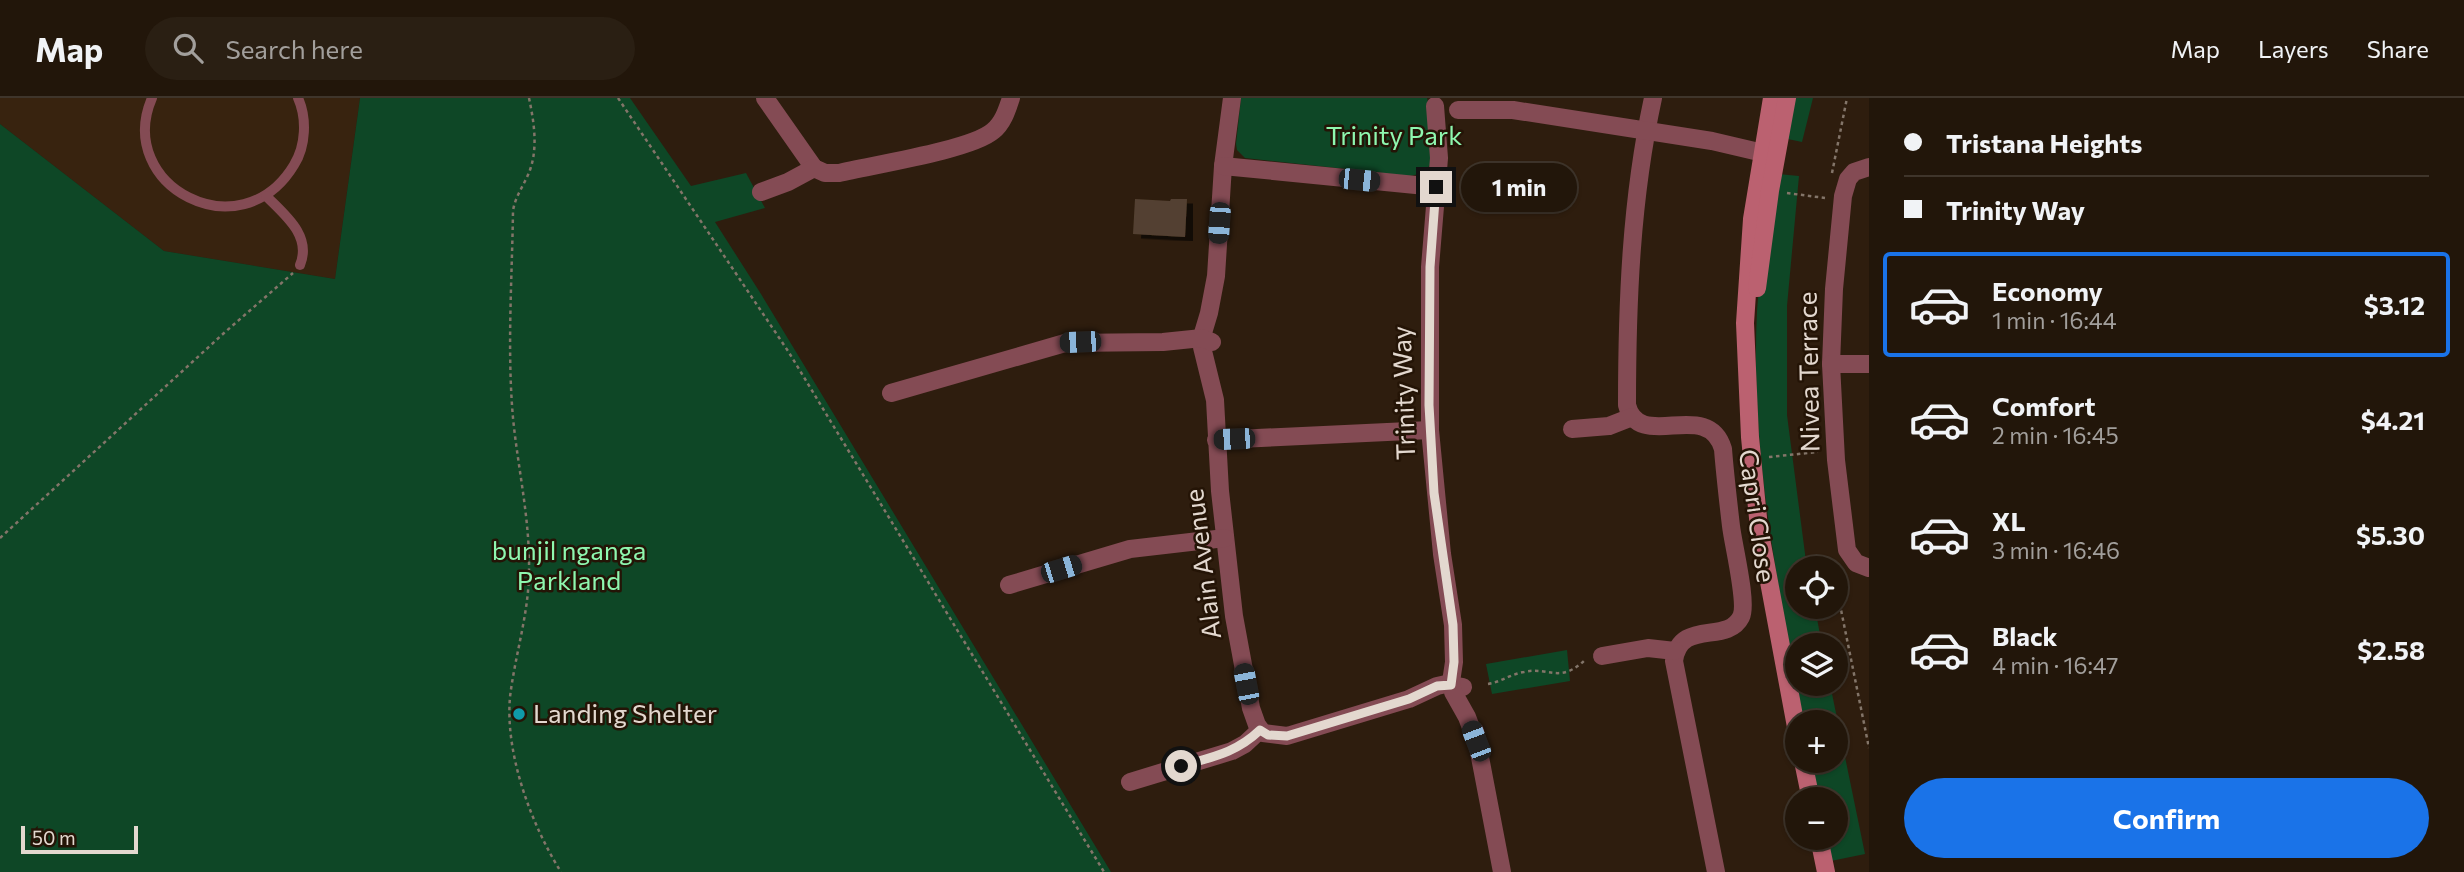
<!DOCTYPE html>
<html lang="en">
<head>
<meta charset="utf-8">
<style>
  body { margin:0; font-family:Commissioner,sans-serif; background:#2a1f13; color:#f1f3f6; height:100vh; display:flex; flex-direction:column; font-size:26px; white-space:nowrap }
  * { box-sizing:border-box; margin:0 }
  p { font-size:23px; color:#a29f9c }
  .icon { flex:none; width:38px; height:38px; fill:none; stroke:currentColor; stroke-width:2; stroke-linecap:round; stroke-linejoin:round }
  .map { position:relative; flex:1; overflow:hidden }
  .drawer { display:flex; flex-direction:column; background:#22160a; width:595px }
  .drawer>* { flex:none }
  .hud { display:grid; align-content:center; height:154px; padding:0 35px; background:#22160a }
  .tools { position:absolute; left:1785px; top:458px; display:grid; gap:14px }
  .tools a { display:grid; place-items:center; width:63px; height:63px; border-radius:50%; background:#22160a; box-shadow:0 2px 5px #0004,0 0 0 2px #3f352b; font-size:35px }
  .scale { position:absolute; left:21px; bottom:18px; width:117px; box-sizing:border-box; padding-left:7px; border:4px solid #e3d8cf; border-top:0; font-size:19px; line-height:24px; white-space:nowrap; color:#e3d8cf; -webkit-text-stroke:5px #241406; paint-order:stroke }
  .end { position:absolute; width:32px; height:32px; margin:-16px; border:9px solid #e3d8cf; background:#111; box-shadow:0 0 0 4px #111 }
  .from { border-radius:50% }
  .bubble { position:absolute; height:49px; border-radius:24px; background:#22160a; box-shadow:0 2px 5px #0004,0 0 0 2px #3f352b; font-size:23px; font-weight:700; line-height:49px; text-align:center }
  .car { position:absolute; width:21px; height:42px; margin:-21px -10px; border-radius:9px; box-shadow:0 0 5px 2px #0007; background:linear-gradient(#222 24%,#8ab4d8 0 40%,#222 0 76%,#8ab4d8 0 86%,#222 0) }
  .hud b { display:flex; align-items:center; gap:24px; height:66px; font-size:26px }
  .hud b+b { border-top:2px solid #3f352b }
  .hud i { width:18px; height:18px; background:#f1f3f6 }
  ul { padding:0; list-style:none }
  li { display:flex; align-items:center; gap:21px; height:105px; margin:0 14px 10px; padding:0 21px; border:4px solid transparent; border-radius:7px }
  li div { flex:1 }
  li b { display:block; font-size:26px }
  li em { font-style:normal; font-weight:700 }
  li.selected { border-color:#1a73e8 }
  li>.icon { width:63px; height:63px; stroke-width:1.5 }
  .primary-button { display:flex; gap:14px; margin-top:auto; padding:14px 35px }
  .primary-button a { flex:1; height:80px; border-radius:42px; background:#1a73e8; color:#fff; font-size:28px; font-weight:700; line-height:80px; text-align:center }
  header { display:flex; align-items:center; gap:42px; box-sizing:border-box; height:98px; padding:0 35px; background:#22160a; border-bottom:2px solid #3f352b }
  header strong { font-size:33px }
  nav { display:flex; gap:38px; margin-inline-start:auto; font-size:24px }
  .search { width:490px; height:63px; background:#2a1f13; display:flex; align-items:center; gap:18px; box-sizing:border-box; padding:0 24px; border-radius:38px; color:#a29f9c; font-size:26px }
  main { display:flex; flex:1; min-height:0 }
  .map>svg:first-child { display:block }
</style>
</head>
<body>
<header>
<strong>Map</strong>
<div class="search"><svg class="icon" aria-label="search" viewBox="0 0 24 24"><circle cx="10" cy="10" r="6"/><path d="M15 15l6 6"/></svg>Search here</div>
<nav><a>Map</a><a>Layers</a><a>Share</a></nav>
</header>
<main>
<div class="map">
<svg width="1869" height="774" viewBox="0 0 1869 774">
  <defs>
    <filter id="shadow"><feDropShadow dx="8" dy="4.5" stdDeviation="0" flood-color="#0009"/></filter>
  </defs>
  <rect width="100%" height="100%" fill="#2e1d0e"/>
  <polygon fill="#38230f" points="0,0 360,0 335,181 164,153 0,26"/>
  <g fill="#0e4726">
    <polygon points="360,0 630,0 691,88 746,75 765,110 715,124 761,196 1111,774 0,774 0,26 164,153 335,181"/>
    <polygon points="1241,0 1427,0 1433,25 1430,67 1423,75 1410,78 1245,60 1237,52 1236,46"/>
    <polygon points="1793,0 1813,0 1802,44 1783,40"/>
    <path d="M1778,76L1799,78L1787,208V317L1807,471H1797V509H1815L1822,548H1797V586H1830L1865,756L1831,763L1826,740H1836V702H1819L1811,663H1836V625H1804C1778,489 1750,352 1757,213C1760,167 1771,121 1778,76Z"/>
    <polygon points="1567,552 1570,583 1492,596 1486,566"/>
  </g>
  <polygon fill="#534131" filter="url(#shadow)" points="1135,101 1170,103 1171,101 1187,101 1185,139 1133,136"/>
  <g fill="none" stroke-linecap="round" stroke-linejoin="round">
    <g stroke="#837569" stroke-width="2.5" stroke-dasharray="3.5 3.5" stroke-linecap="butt">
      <path d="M529,0C534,24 538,49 530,72C525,86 515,98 513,113C512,182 507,252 513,320C518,371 530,421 529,473C529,515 515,557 510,599C505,656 531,726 561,774"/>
      <polyline points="618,0 788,253 1104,774"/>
      <polyline points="1832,75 1847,0"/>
      <polyline points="1787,95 1825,100"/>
      <polyline points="1769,359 1818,354"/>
      <polyline points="0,440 224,235 293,175"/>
      <polyline points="1835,464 1838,497 1869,650"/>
      <path d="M1488,586C1501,584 1511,576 1524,574C1550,568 1559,587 1586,561"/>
    </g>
    <g stroke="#844b54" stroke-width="10">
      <path d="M152,0C114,88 241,155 294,67C306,48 307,20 298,0"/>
      <path d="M266,98C285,117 312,138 300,167"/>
    </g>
    <g stroke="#844b54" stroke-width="18">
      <polyline points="765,0 814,70"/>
      <polyline points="1232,0 1223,68 1216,178 1209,215 1203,235 1202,249 1215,302 1220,393 1234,518 1251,610 1257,627 1263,635 1287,638 1409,601 1437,588 1446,586 1463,589"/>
      <path d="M1653,0C1631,101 1627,204 1627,307C1639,355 1708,299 1723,351C1725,377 1728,402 1731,428C1733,446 1748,506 1741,519C1727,547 1680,520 1674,563L1716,774"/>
      <polyline points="1435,8 1439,60 1430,169 1430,332 1442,456 1453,527 1454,564 1451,584 1453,594 1467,619 1476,643"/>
      <polyline points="1458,12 1513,12 1712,43 1776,58"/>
      <polyline points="1223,68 1436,89"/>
      <polyline points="1869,69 1854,74 1848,81 1843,98 1834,191 1831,266 1836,362 1847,452 1856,465 1869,470"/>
      <path d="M761,94L788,84L814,70L825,75H839C872,67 971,52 993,33C1003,25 1007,12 1011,0"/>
      <polyline points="1831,266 1869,266"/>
      <polyline points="891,295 1065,245 1163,244 1202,240 1212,244"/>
      <polyline points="1572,331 1609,328 1632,319"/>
      <polyline points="1216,342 1430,332"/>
      <polyline points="1009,487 1130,451 1225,440"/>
      <polyline points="1602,558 1648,550 1675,553"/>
      <polyline points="1475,633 1502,774"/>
      <polyline points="1130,684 1232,653 1245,646 1260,632"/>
    </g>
    <g stroke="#bb6170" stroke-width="18">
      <polyline points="1772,0 1752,121 1745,225 1750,339 1759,430 1797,634"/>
      <polyline points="1757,190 1770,93 1787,0"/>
      <polyline points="1803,663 1811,702"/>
      <polyline points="1819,740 1826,774"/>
    </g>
  </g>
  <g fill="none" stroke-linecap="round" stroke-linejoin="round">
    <path stroke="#e3d8cf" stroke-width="9" d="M1181,668C1212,659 1236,655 1260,632L1268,637L1287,638L1409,601L1437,588L1451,587L1454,564L1453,527L1434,395L1429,307L1430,169L1436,89"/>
  </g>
  <circle fill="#0f9aa8" stroke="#241406" stroke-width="2.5" cx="519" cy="616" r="7"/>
  <g text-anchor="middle" stroke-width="5" stroke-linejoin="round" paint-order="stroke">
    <g font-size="26" fill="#8ef7af" stroke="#241406">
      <text x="1394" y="47">Trinity Park</text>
      <text x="569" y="462">bunjil nganga<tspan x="569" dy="30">Parkland</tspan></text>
    </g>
    <g font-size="26" fill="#e3d8cf" stroke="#241406">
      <text transform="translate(1809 274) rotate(-91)" y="9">Nivea Terrace</text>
      <text transform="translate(1404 295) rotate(-92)" y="9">Trinity Way</text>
      <text transform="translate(1757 418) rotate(82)" y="9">Capri Close</text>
      <text transform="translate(1203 466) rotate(-97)" y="9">Alain Avenue</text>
    </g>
    <g font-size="26" fill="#e3d8cf" stroke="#241406" text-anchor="start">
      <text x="533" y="625">Landing Shelter</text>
    </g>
  </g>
</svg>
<div class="tools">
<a><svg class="icon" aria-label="locate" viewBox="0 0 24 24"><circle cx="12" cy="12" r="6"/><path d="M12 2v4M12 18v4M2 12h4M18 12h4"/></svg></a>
<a><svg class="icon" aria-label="layers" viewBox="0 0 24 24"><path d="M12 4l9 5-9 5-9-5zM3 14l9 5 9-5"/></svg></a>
<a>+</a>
<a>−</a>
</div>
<div class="scale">50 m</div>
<i class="end from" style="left:1181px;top:668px"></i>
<i class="end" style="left:1436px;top:89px"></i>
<div class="bubble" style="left:1461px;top:65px;width:116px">1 min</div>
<i class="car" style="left:1359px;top:82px;rotate:96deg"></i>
<i class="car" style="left:1219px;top:125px;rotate:184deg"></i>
<i class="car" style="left:1080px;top:244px;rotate:268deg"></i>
<i class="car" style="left:1234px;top:341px;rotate:268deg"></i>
<i class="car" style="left:1061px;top:471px;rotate:73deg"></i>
<i class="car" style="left:1246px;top:586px;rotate:349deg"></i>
<i class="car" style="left:1476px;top:643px;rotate:339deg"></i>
</div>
<section class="drawer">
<div class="hud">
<b><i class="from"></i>Tristana Heights</b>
<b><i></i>Trinity Way</b>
</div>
<ul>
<li class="selected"><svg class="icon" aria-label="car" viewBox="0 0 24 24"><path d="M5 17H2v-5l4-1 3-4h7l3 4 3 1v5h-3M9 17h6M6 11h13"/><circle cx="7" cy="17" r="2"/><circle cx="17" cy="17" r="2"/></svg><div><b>Economy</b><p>1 min · 16:44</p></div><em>$3.12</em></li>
<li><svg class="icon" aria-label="car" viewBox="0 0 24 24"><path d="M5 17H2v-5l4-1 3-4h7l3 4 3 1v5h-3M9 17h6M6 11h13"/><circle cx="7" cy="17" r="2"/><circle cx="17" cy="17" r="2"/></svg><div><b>Comfort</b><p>2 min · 16:45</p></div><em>$4.21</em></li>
<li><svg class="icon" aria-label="car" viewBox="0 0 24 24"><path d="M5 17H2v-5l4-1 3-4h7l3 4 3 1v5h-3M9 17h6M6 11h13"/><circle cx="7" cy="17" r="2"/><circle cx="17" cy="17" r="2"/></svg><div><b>XL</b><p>3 min · 16:46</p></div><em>$5.30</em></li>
<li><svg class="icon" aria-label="car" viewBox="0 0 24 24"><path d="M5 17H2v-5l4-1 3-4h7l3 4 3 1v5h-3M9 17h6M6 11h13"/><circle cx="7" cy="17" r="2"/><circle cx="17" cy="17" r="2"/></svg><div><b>Black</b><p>4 min · 16:47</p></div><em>$2.58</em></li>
</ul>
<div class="primary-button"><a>Confirm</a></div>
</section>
</main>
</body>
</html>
